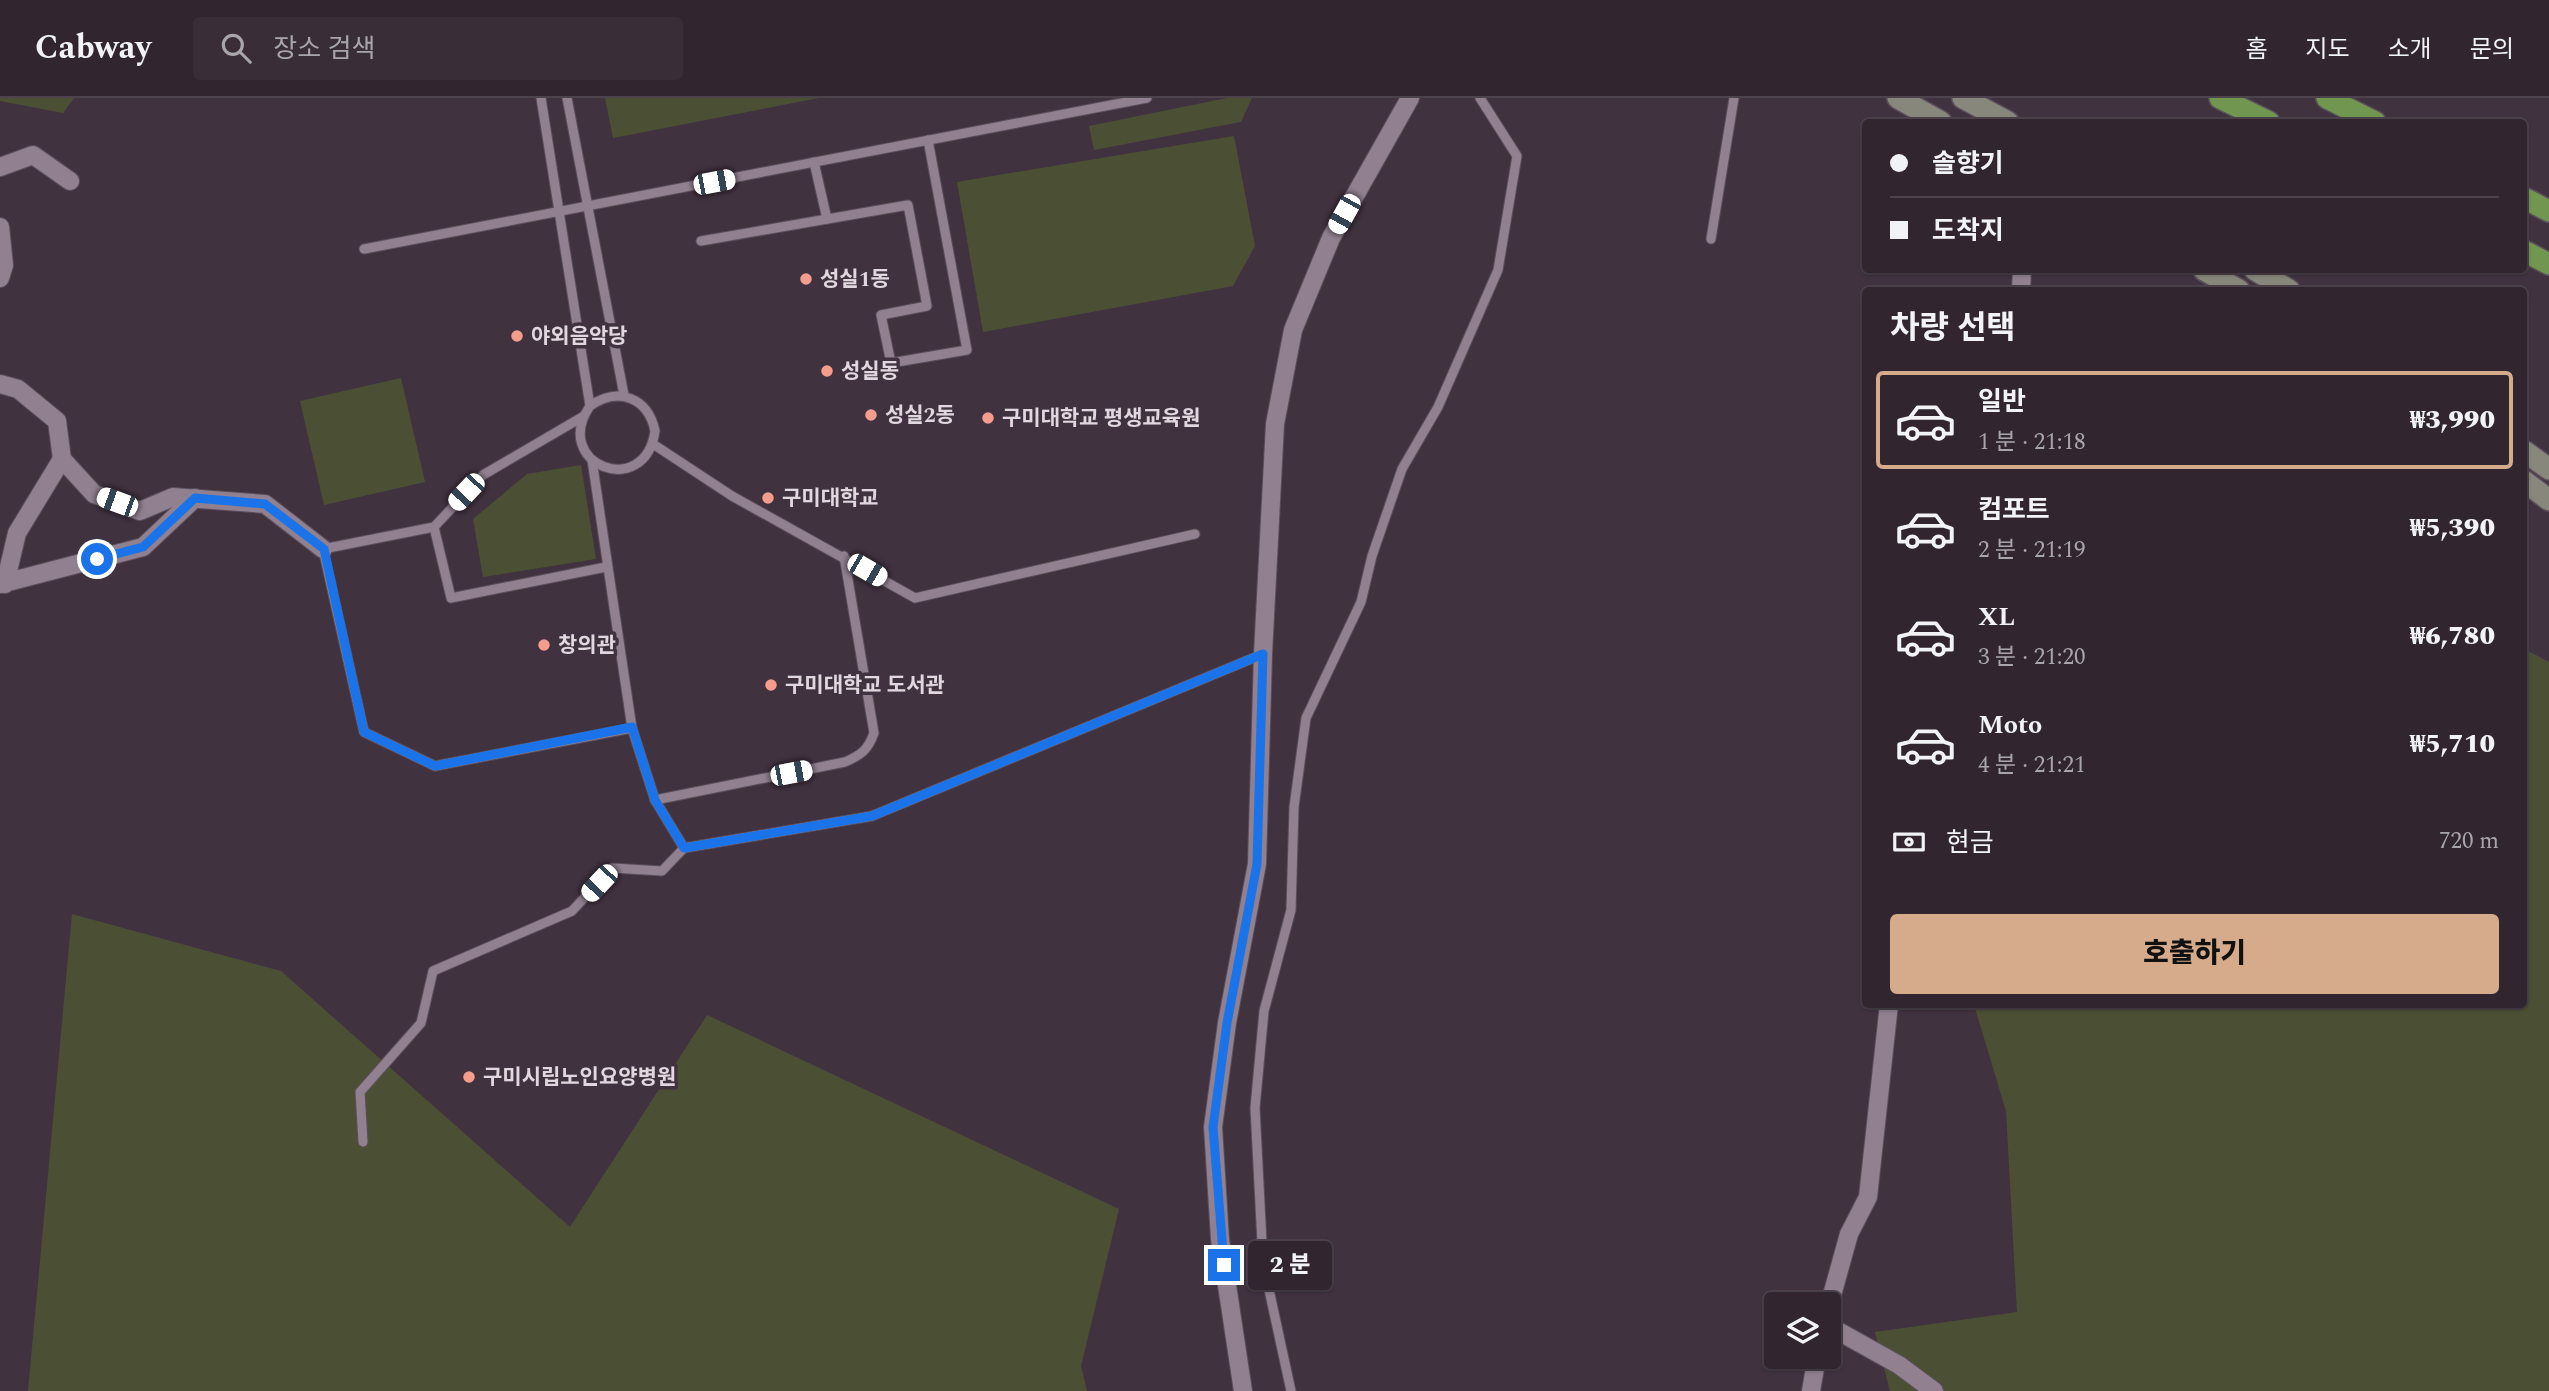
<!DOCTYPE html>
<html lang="ko">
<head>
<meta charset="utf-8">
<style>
  body { margin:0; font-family:Spectral,"Noto Sans KR",serif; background:#392e38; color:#f1f3f6; height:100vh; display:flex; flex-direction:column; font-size:26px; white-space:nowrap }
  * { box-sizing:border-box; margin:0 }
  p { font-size:23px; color:#a8a5ab }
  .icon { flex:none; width:38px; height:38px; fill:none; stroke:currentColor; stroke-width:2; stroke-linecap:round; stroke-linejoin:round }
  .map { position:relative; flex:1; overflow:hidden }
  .details { position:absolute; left:1862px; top:189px; width:665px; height:721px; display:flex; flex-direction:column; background:#312630; border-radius:7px; box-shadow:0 2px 5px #0004,0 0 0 2px #4c434c }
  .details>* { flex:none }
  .top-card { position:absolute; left:1862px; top:21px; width:665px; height:154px; border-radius:7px; box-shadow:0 2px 5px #0004,0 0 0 2px #4c434c; display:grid; align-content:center; height:154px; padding:0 28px; background:#312630 }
  .fabs { position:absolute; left:1764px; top:1194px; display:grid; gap:14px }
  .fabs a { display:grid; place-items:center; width:77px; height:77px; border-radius:7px; background:#312630; box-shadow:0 2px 5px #0004,0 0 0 2px #4c434c; font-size:35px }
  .end { position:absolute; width:32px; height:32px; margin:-16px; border:9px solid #1a73e8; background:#fff; box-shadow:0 0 0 4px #fff }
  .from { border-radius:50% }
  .bubble { position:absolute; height:49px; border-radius:7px; background:#312630; box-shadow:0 2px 5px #0004,0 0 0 2px #4c434c; font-size:23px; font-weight:800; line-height:49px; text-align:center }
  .car { position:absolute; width:21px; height:42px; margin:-21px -10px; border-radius:9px; box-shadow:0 0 5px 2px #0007; background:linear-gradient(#fff 24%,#345 0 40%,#fff 0 76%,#345 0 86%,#fff 0) }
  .top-card b { display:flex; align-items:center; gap:24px; height:66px; font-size:26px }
  .top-card b+b { border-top:2px solid #4c434c }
  .top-card i { width:18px; height:18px; background:#f1f3f6 }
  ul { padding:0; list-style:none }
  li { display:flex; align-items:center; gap:21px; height:98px; margin:0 14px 10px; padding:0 14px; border:4px solid transparent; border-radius:7px }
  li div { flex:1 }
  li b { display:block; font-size:26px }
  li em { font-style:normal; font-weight:800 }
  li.active { border-color:#d6ab8b }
  li>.icon { width:63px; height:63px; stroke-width:1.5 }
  h2 { padding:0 28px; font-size:32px; line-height:84px }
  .pay { display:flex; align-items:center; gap:18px; height:77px; padding:0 28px; font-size:26px }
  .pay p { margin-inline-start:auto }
  .primary-button { display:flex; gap:14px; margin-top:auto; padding:14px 28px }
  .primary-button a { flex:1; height:80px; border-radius:7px; background:#d6ab8b; color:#111; font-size:28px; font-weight:800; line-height:80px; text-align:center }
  header { display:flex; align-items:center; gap:42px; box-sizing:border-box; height:98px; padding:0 35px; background:#312630; border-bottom:2px solid #4c434c }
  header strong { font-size:33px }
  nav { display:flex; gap:38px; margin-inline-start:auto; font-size:24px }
  .search { width:490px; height:63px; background:#392e38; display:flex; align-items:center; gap:18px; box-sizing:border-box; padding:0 24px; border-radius:7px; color:#a8a5ab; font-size:26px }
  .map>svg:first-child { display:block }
</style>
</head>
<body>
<header>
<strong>Cabway</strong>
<div class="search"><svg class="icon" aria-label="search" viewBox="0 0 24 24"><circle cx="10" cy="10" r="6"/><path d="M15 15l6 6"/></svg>장소 검색</div>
<nav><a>홈</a><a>지도</a><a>소개</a><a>문의</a></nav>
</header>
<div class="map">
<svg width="2549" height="1293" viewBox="0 0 2549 1293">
  <rect width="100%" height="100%" fill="#413240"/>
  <g fill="#4b5035">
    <polygon points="0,0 74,0 63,15 0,3"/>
    <polygon points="605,0 819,0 613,40"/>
    <polygon points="1227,0 1252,0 1241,24 1094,52 1089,28"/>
    <polygon points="1234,38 1255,148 1233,188 983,234 957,84"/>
    <polygon points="401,280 425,384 324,407 300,303"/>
    <polygon points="581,367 596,461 483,479 473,421 527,376"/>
    <polygon points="2524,551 2549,564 2549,1293 1890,1293 1875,1234 2017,1214 2006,1013 1974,907 2524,906"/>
    <polygon points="72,816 281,873 570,1129 707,917 1119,1111 1081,1268 1087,1293 28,1293"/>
  </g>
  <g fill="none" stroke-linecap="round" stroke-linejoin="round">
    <defs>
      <g id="lane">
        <path d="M541,0L590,308C550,366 645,403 655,333C648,300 619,288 590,308"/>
        <polyline points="567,0 624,297"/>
        <polyline points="814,64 827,121"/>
        <polyline points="1711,141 1734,0"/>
        <polyline points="701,143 908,107 927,208 881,217 891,265 967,252 928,42"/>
        <polyline points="364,151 1147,0"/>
        <polyline points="584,318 483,377 434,429 323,451 364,634 435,668 632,630"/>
        <polyline points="653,346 732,398 915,500 1195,436"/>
        <path d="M592,362L632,630L655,702L845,664C861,657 868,652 874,635L844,458"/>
        <polyline points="434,429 451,500 606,469"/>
        <polyline points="684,750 872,718 1263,556"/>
        <polyline points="363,1044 360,994 421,925 433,873 572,813 612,770 662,773 684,750 655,702"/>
        <polyline points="1291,1293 1263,1164 1255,1010 1264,913 1291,812 1294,709 1306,620 1361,504 1372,458 1402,371 1438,309 1498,172 1517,58 1480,0"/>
      </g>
      <g id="street">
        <polyline points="0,69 33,57 70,83"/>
        <polyline points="0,129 4,167 0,180"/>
        <polyline points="2021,192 2022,172"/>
        <polyline points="0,286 18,291 57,323 62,361 94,396 140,413 173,399 265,406 323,451"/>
        <polyline points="0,486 143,449 195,400"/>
        <polyline points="5,486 17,435 62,361"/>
        <polyline points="1829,1208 1849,1136 1868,1099 1889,906"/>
        <polyline points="1829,1228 1899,1267 1934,1293"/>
        <polyline points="1243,1293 1220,1141 1213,1029 1227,925 1257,766 1263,556 1275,326 1293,232 1331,140 1410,0"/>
        <polyline points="1811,1293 1817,1258"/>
      </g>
      <g id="secondary">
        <polyline points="1898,0 1941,24"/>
        <polyline points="1963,0 2008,24"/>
        <polyline points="2204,172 2239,192"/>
        <polyline points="2255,172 2289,192"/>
        <polyline points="2524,353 2549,371"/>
        <polyline points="2524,383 2549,402"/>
      </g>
      <g id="highway">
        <polyline points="2220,0 2269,24"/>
        <polyline points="2327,0 2375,24"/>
        <polyline points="2524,100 2549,113"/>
        <polyline points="2524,153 2549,166"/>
      </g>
    </defs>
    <use href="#lane" stroke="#5b4f5b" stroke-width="11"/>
    <use href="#street" stroke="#5b4f5b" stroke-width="20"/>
    <use href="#secondary" stroke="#5b4f5b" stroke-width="24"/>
    <use href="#highway" stroke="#5b4f5b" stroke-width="24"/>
    <use href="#lane" stroke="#918090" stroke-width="9"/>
    <use href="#street" stroke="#918090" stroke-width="18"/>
    <use href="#secondary" stroke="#87877c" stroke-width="21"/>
    <use href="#highway" stroke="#70964f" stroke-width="21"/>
  </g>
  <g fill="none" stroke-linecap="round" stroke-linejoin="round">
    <polyline stroke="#1a73e8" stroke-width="9" points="97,461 143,449 195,400 265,406 324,451 364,634 435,668 632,629 655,702 684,750 872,718 1263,556 1257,766 1227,925 1213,1029 1224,1167"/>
  </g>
  <g fill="#f49d8c" stroke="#413240" stroke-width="2.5">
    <circle cx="806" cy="181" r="7"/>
    <circle cx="517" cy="238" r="7"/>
    <circle cx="827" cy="273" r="7"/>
    <circle cx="871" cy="317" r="7"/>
    <circle cx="988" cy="320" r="7"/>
    <circle cx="768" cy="400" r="7"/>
    <circle cx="544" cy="547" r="7"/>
    <circle cx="771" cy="587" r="7"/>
    <circle cx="469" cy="979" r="7"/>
  </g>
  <g text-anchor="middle" stroke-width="7" stroke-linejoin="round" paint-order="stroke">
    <g font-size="21" font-weight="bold" fill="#e0d7df" stroke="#413240" text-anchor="start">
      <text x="820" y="188">성실1동</text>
      <text x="531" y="245">야외음악당</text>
      <text x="841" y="280">성실동</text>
      <text x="885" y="324">성실2동</text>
      <text x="1002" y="327">구미대학교 평생교육원</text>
      <text x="782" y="407">구미대학교</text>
      <text x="558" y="554">창의관</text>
      <text x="785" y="594">구미대학교 도서관</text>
      <text x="483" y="986">구미시립노인요양병원</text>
    </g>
  </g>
</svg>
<div class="fabs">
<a><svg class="icon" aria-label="layers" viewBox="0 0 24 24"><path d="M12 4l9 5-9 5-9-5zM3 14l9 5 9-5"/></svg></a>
</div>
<i class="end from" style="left:97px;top:461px"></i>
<i class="end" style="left:1224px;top:1167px"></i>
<div class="bubble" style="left:1248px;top:1143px;width:84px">2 분</div>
<i class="car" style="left:714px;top:84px;rotate:79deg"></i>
<i class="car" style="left:1344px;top:116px;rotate:209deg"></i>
<i class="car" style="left:466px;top:394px;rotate:223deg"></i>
<i class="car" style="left:117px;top:404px;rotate:290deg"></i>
<i class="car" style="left:867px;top:472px;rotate:120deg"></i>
<i class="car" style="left:791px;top:675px;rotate:79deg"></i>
<i class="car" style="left:599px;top:785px;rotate:223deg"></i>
<div class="top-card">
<b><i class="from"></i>솔향기</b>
<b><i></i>도착지</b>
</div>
<section class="details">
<h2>차량 선택</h2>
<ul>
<li class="active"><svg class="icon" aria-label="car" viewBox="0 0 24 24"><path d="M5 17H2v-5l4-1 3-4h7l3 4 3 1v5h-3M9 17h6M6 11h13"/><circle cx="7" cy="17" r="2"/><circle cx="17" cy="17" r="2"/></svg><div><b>일반</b><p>1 분 · 21:18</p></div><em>₩3,990</em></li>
<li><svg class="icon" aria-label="car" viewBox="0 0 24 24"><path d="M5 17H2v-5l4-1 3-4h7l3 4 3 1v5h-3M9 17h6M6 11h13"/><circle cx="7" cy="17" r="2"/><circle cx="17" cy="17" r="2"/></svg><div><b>컴포트</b><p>2 분 · 21:19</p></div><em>₩5,390</em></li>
<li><svg class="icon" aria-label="car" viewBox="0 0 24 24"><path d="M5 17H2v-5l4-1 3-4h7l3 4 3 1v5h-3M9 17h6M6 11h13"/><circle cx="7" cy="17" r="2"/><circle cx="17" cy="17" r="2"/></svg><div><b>XL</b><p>3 분 · 21:20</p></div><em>₩6,780</em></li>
<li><svg class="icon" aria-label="car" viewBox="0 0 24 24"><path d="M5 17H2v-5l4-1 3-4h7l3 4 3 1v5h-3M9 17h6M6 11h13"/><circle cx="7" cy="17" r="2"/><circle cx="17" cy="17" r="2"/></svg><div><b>Moto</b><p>4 분 · 21:21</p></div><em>₩5,710</em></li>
</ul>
<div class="pay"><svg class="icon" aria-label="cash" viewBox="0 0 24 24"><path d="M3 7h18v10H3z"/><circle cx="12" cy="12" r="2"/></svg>현금<p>720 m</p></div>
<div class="primary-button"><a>호출하기</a></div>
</section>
</div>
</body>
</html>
